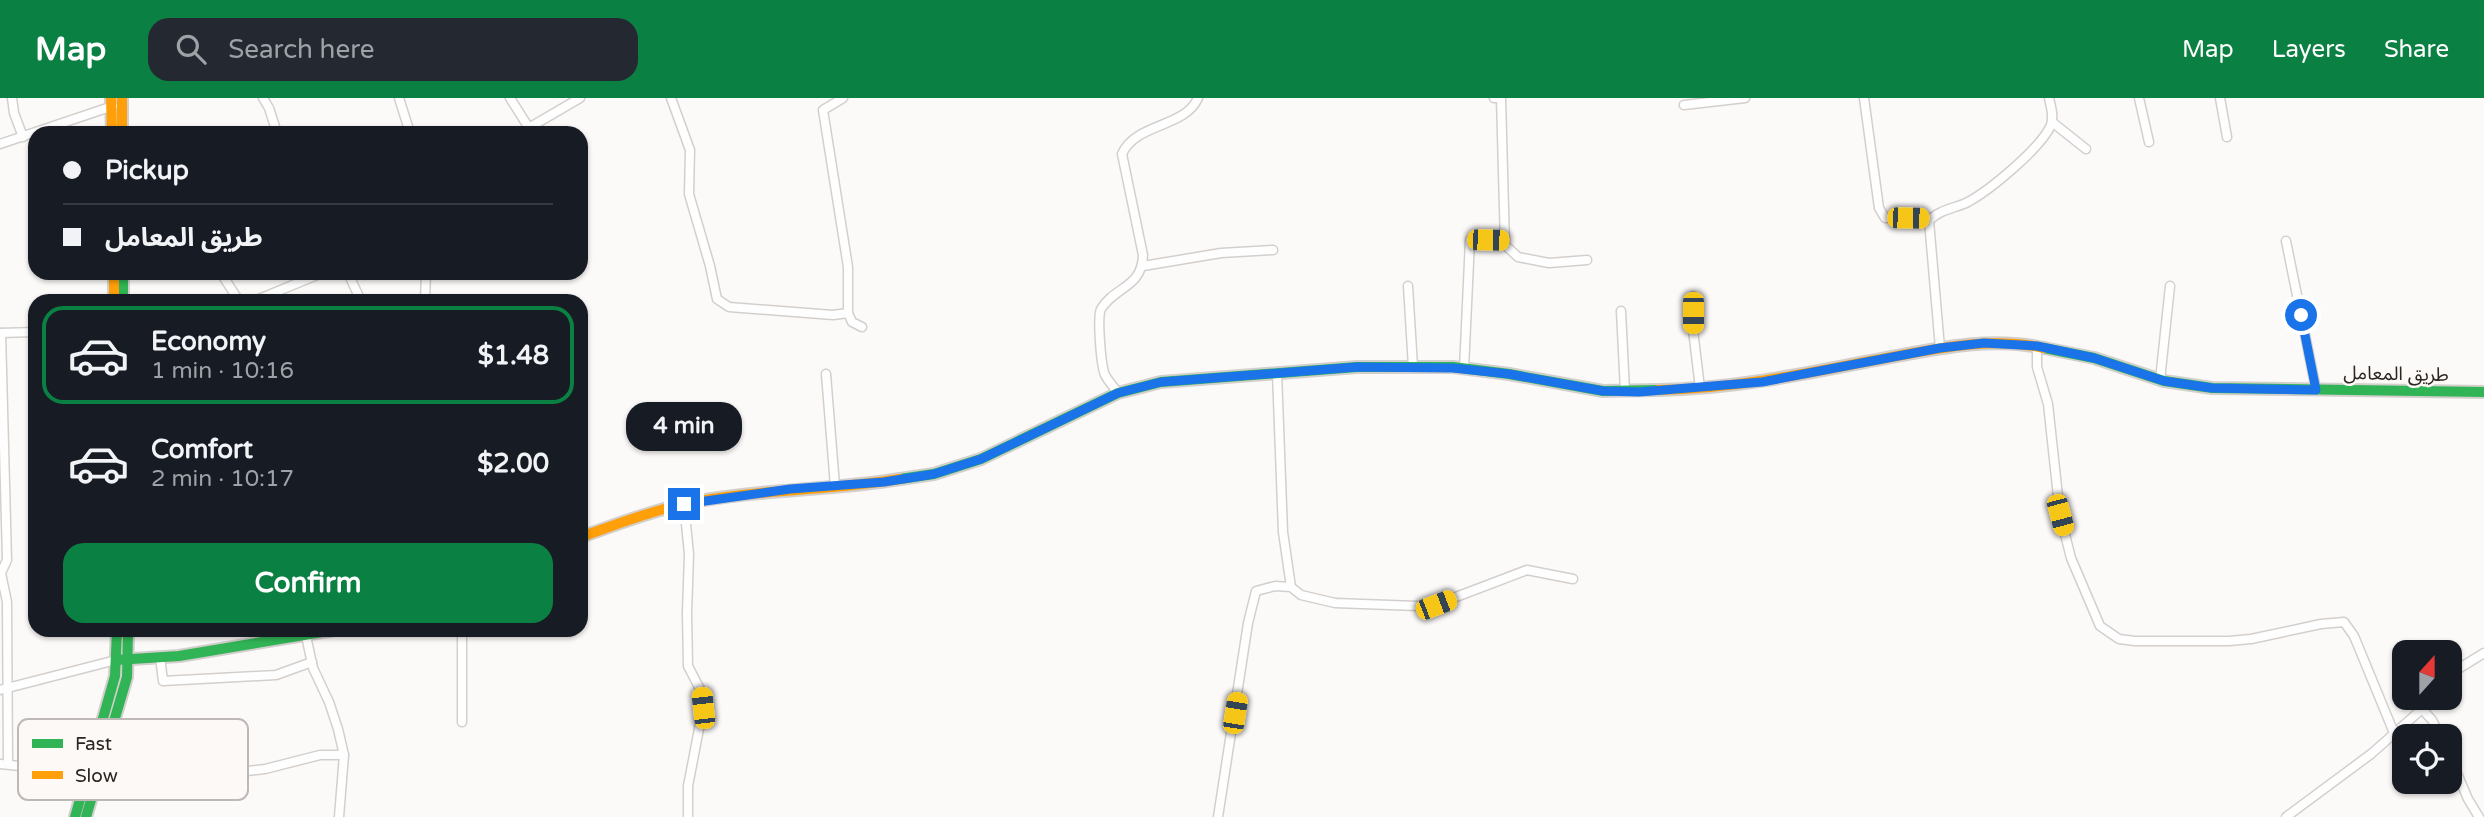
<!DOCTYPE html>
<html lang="en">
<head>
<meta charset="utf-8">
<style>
  body { margin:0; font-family:"Varela Round","Noto Sans Arabic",sans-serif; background:#242831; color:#f1f3f6; height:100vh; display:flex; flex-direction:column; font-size:26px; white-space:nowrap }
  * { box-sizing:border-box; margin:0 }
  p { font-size:23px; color:#9ea1a6 }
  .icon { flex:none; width:38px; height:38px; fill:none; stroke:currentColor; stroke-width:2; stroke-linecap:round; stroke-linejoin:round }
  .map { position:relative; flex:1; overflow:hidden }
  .panel { position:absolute; left:28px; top:196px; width:560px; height:343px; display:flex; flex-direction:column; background:#171b24; border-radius:21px; box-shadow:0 2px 5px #0004 }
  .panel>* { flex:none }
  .banner { position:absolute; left:28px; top:28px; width:560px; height:154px; border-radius:21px; box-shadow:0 2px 5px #0004; display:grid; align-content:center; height:154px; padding:0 35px; background:#171b24 }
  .needle { width:46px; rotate:21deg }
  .fabs { position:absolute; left:2392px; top:542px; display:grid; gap:14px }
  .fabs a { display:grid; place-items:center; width:70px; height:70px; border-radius:14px; background:#171b24; box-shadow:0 2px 5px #0004; font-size:35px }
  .end { position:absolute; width:32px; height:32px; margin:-16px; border:9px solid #1a73e8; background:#fff; box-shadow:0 0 0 4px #fff }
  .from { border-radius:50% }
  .bubble { position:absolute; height:49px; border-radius:21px; background:#171b24; box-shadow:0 2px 5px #0004; font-size:23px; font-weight:800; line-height:49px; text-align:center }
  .car { position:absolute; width:21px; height:42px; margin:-21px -10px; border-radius:9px; box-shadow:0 0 5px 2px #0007; background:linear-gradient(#f5c518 24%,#345 0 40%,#f5c518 0 76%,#345 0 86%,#f5c518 0) }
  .banner b { display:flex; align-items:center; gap:24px; height:66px; font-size:26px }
  .banner b+b { border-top:2px solid #363941 }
  .banner i { width:18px; height:18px; background:#f1f3f6 }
  ul { padding:12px 0 0; list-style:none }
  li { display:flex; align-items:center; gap:21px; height:98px; margin:0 14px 10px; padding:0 21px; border:4px solid transparent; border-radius:21px }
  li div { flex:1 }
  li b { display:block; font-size:26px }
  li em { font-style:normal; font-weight:800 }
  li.on { border-color:#0b8043 }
  li>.icon { width:63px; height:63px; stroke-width:1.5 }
  .action { display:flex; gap:14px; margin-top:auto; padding:14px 35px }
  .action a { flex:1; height:80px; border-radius:21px; background:#0b8043; color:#fff; font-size:28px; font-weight:800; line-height:80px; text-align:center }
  header { display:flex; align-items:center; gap:42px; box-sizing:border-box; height:98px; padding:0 35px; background:#0b8043; color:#fff }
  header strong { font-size:33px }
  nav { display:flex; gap:38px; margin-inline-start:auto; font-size:24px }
  .search { width:490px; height:63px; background:#242831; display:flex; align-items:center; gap:18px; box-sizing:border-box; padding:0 24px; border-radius:21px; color:#9ea1a6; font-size:26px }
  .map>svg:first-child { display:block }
</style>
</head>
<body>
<header>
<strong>Map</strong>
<div class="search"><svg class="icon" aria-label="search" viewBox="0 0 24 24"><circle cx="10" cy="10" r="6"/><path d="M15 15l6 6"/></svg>Search here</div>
<nav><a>Map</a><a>Layers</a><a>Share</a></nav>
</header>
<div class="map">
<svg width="2484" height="719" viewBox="0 0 2484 719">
  <rect width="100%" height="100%" fill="#fcfaf8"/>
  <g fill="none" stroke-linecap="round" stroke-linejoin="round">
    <defs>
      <g id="street">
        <polyline points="12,0 14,15 23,39"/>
        <polyline points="263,0 269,10 277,35"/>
        <polyline points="399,0 410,35"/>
        <polyline points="510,0 529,30"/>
        <polyline points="671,0 690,52 689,96 710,168 717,201 729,209 833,217 848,215"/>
        <polyline points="843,0 823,12 848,169 848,215 852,224 862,229"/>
        <polyline points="1494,0 1501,0 1505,147 1518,159 1549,165 1587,162"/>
        <polyline points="1864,0 1879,110 1885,120 1931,120"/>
        <polyline points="2139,0 2149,44"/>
        <polyline points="2220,0 2227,39"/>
        <polyline points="1684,7 1745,0"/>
        <polyline points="2052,24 2086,51"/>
        <polyline points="520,35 580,0"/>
        <polyline points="0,46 113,8"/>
        <polyline points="2286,143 2316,291"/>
        <polyline points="1143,168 1221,155 1273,152"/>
        <polyline points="221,175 239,203"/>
        <polyline points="348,175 361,203"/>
        <polyline points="1408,188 1413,269"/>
        <polyline points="1693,198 1693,232 1700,290"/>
        <polyline points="254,203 322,175"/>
        <polyline points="425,203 426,175"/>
        <polyline points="1621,213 1625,293"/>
        <polyline points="0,235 35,234"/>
        <polyline points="1,235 7,462 1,475 7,504 8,666"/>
        <polyline points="2037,248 2037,269 2048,306 2060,417 2071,460 2100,528 2119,541 2135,543 2229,543 2251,541 2321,526 2344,524 2354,538 2394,635"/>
        <path d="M1940,250L1929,123C1938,112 1956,110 1968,104C1990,92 2041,50 2051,27C2054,18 2051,9 2049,0"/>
        <polyline points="1464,271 1470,142 1505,142"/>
        <polyline points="1277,275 1283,434 1291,489"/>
        <polyline points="826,276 835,388"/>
        <polyline points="2160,282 2170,188"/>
        <path d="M1118,295C1114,289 1108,283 1105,277C1101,268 1097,219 1101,211C1115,188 1142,190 1143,157L1122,56C1135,25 1185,30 1198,0"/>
        <polyline points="684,406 689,456 687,515 688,568 701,593 703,610 688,688 688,719"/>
        <polyline points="306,538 313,570 329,604 338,631 344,657 339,719"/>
        <polyline points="160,559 163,583 276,577 312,564"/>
        <polyline points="2450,576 2484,555"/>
        <polyline points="0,592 116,562"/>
        <polyline points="2422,611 2432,622 2441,639"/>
        <polyline points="462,624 462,532"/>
        <polyline points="2450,659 2468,701 2479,719"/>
        <polyline points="0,666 99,676 230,675 265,671 320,657 344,657"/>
        <polyline points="1218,719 1248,525 1256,493 1275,488 1291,489 1301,497 1335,505 1417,508 1435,507 1527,472 1573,481"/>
        <polyline points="2286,719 2371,656 2422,611 2429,600"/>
      </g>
      <g id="fast">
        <polyline points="123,175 123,203"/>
        <polyline points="2044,250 2094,260 2164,283 2212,290 2484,294"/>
        <polyline points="900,381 934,376 981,361 1118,295 1161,284 1357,269 1453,269 1509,276 1603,293 1658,292"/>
        <polyline points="116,562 179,558 334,532"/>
        <polyline points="75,719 115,578 117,532"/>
        <polyline points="86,719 127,579 128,532"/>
      </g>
      <g id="slow">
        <polyline points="111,0 112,35"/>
        <polyline points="122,0 122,35"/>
        <polyline points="114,175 114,203"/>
        <path d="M1658,292C1729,291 1799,277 1870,263C1926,253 1986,237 2044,250"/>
        <path d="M581,439C615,427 648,414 683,406C754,391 828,393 900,381"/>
      </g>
    </defs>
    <use href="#street" stroke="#d3cfcc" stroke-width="11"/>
    <use href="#fast" stroke="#d3cfcc" stroke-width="14"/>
    <use href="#slow" stroke="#d3cfcc" stroke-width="14"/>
    <use href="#street" stroke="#fffefe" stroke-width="8"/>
    <use href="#fast" stroke="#30b455" stroke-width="10"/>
    <use href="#slow" stroke="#ff9f0a" stroke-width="10"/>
  </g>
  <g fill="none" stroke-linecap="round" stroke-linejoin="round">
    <polyline stroke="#1a73e8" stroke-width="9" points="684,406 790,391 884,384 934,376 981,361 1118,295 1161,284 1357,269 1453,270 1509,276 1603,293 1639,294 1762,284 1940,250 1984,245 2037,248 2094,260 2164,283 2212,290 2316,292 2301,217"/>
  </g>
  <g text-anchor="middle" stroke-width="5" stroke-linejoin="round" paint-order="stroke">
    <g font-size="19" fill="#2c2520" stroke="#fdf9f7">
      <text transform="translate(2396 275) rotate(1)" y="7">طريق المعامل</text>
    </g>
  </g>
  <rect x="18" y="621" width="230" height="81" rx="10" fill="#fdf9f7" stroke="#beb9b6" stroke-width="2"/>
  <rect x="32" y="641" width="31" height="9" fill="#30b455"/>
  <rect x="32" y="673" width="31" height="8" fill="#ff9f0a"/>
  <g font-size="19" fill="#2c2520">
    <text x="75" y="652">Fast</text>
    <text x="75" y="684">Slow</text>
  </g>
</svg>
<div class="fabs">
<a><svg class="needle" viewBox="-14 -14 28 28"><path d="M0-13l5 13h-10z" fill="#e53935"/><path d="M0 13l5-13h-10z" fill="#9ea1a6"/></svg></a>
<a><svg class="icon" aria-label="locate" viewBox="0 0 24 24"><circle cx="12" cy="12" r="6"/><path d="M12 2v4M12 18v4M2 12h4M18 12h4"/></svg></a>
</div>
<i class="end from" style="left:2301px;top:217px"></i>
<i class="end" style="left:684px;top:406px"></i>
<div class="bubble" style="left:626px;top:304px;width:116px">4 min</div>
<i class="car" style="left:1908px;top:120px;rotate:91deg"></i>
<i class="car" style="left:1488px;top:142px;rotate:91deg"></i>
<i class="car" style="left:1693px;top:215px;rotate:180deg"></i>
<i class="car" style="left:2060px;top:417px;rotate:165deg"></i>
<i class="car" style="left:1436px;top:507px;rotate:69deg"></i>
<i class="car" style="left:703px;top:610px;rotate:354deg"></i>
<i class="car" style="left:1235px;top:615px;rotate:9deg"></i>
<div class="banner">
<b><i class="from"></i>Pickup</b>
<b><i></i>طريق المعامل</b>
</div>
<section class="panel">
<ul>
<li class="on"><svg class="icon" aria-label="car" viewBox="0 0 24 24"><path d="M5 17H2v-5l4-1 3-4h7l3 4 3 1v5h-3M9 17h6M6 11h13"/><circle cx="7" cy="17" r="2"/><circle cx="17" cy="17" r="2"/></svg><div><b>Economy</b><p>1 min · 10:16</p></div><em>$1.48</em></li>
<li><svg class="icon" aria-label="car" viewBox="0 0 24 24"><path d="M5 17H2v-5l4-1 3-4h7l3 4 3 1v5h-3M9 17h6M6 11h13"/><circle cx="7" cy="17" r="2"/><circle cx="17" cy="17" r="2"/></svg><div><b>Comfort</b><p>2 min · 10:17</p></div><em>$2.00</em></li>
</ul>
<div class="action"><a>Confirm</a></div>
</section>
</div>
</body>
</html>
